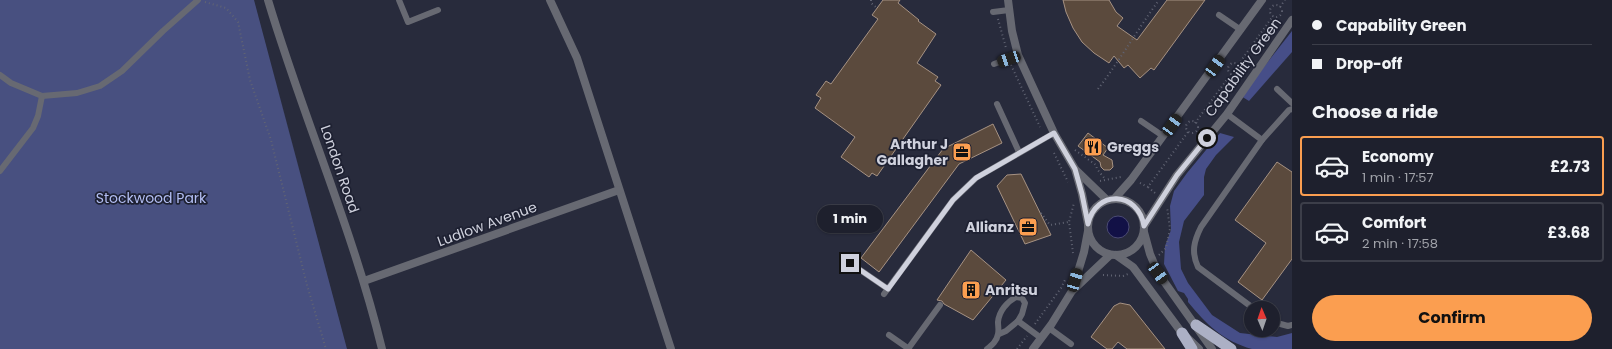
<!DOCTYPE html>
<html lang="en">
<head>
<meta charset="utf-8">
<style>
  body { margin:0; font-family:Poppins,sans-serif; background:#2b2d39; color:#f1f3f6; height:100vh; display:flex; flex-direction:column; font-size:15px; white-space:nowrap }
  * { box-sizing:border-box; margin:0 }
  p { font-size:13px; color:#a1a3aa }
  .icon { flex:none; width:22px; height:22px; fill:none; stroke:currentColor; stroke-width:2; stroke-linecap:round; stroke-linejoin:round }
  .map { position:relative; flex:1; overflow:hidden }
  .details { display:flex; flex-direction:column; background:#1e202d; width:320px }
  .details>* { flex:none }
  .hud { display:grid; align-content:center; height:88px; padding:0 20px; background:#1e202d }
  .needle { width:26px; rotate:358deg }
  .tools { position:absolute; left:1244px; top:301px; display:grid; gap:8px }
  .tools a { display:grid; place-items:center; width:36px; height:36px; border-radius:50%; background:#1e202d; box-shadow:0 1px 3px #0004,0 0 0 1px #3c3e49; font-size:20px }
  .end { position:absolute; width:18px; height:18px; margin:-9px; border:5px solid #cfd1dd; background:#111; box-shadow:0 0 0 2px #111 }
  .from { border-radius:50% }
  .bubble { position:absolute; height:28px; border-radius:14px; background:#1e202d; box-shadow:0 1px 3px #0004,0 0 0 1px #3c3e49; font-size:13px; font-weight:700; line-height:28px; text-align:center }
  .car { position:absolute; width:12px; height:24px; margin:-12px -6px; border-radius:5px; box-shadow:0 0 3px 1px #0007; background:linear-gradient(#222 24%,#8ab4d8 0 40%,#222 0 76%,#8ab4d8 0 86%,#222 0) }
  .hud b { display:flex; align-items:center; gap:14px; height:38px; font-size:15px }
  .hud b+b { border-top:1px solid #3c3e49 }
  .hud i { width:10px; height:10px; background:#f1f3f6 }
  ul { padding:0; list-style:none }
  li { display:flex; align-items:center; gap:12px; height:60px; margin:0 8px 6px; padding:0 12px; border:2px solid #3c3e49; border-radius:4px }
  li div { flex:1 }
  li b { display:block; font-size:15px }
  li em { font-style:normal; font-weight:700 }
  li.selected { border-color:#fb9e50 }
  li>.icon { width:36px; height:36px; stroke-width:1.5 }
  h2 { padding:0 20px; font-size:18px; line-height:48px }
  .action { display:flex; gap:8px; margin-top:auto; padding:8px 20px }
  .action a { flex:1; height:46px; border-radius:24px; background:#fb9e50; color:#111; font-size:16px; font-weight:700; line-height:46px; text-align:center }
  main { display:flex; flex:1; min-height:0 }
  .map>svg:first-child { display:block }
</style>
</head>
<body>
<main>
<div class="map">
<svg width="1292" height="349" viewBox="0 0 1292 349">
  <rect width="100%" height="100%" fill="#282b3c"/>
  <polygon fill="#485080" points="0,0 254,0 347,349 0,349"/>
  <g fill="#464e88">
    <polygon points="1292,31 1292,52 1249,101 1241,96"/>
    <path d="M1220,133L1234,137L1216,155L1206,169L1204,177V195L1184,221L1179,242L1181,269L1188,283L1212,315L1240,333L1277,337L1292,333V349C1281,349 1262,349 1252,349C1223,341 1206,324 1188,302V299L1184,293L1178,291L1164,264L1165,246L1171,230L1170,206L1174,191L1187,173Z"/>
  </g>
  <circle fill="#121146" stroke="#4b4b73" cx="1118" cy="227" r="11"/>
  <g fill="#5b4a3d" stroke="#a69283">
    <polygon points="883,0 900,0 898,3 919,20 918,21 936,34 917,63 938,77 935,81 941,85 877,176 872,173 869,177 841,157 855,137 815,108 821,98 816,95 826,81 831,84 878,19 872,15"/>
    <polygon points="1063,0 1109,0 1116,12 1123,18 1117,26 1137,40 1167,0 1205,0 1154,70 1151,68 1140,78 1128,65 1124,68 1114,56 1109,63 1094,53 1082,42 1073,28 1066,12"/>
    <polygon points="993,124 1002,143 959,164 879,272 861,258 943,149"/>
    <polygon points="1088,133 1108,148 1103,155 1112,160 1113,167 1110,170 1104,170 1101,167 1100,162 1078,146"/>
    <polygon points="1277,162 1292,172 1292,259 1262,300 1238,282 1266,243 1235,220"/>
    <polygon points="1021,174 1051,235 1025,244 997,186 1007,175"/>
    <polygon points="971,250 1006,280 973,320 944,304 942,301 937,300"/>
    <polygon points="1120,303 1130,305 1165,349 1127,349 1118,342 1112,349 1107,349 1091,337 1114,306"/>
  </g>
  <g fill="none" stroke-linecap="round" stroke-linejoin="round">
    <g stroke="#616473" stroke-width="2" stroke-dasharray="1 3" stroke-linecap="butt">
      <polyline points="871,0 871,3 877,8"/>
      <polyline points="205,2 226,8 238,22 250,80 271,140 307,285 326,349"/>
      <circle cx="1276" cy="11" r="6"/>
      <polyline points="1280,7 1285,0"/>
      <polyline points="998,19 1006,48"/>
      <circle cx="1234" cy="69" r="6"/>
      <polyline points="1011,65 1040,127"/>
      <polyline points="1238,65 1273,16"/>
      <path d="M1098,89C1120,60 1138,29 1159,0"/>
      <circle cx="1192" cy="127" r="6"/>
      <polyline points="1195,123 1231,74"/>
      <polyline points="1075,150 1096,165 1097,169 1105,179"/>
      <polyline points="1054,153 1068,182"/>
      <polyline points="1100,181 1121,177"/>
      <polyline points="1140,183 1148,187"/>
      <polyline points="1155,193 1148,187 1188,132"/>
      <polyline points="1041,213 1050,225 1069,222"/>
      <polyline points="1073,253 1069,222 1074,203"/>
      <polyline points="1159,255 1166,248 1170,229 1167,207"/>
      <polyline points="1103,275 1123,276 1128,274"/>
      <polyline points="1035,324 1061,288 1065,280"/>
      <polyline points="1017,349 1027,336"/>
    </g>
    <g stroke="#676972" stroke-width="6">
      <polyline points="399,0 408,22 438,10"/>
      <polyline points="993,12 1009,10"/>
      <polyline points="1219,15 1241,30"/>
      <polyline points="994,64 1018,55"/>
      <polyline points="0,75 11,83 42,96 77,93 100,86 122,71 163,31 198,0"/>
      <polyline points="1277,89 1292,103"/>
      <polyline points="997,104 1019,152"/>
      <polyline points="1227,114 1262,140"/>
      <polyline points="1141,121 1163,136"/>
      <polyline points="0,171 33,128 38,116 42,96"/>
      <polyline points="850,263 888,289"/>
      <polyline points="884,294 953,200 976,178 1054,133"/>
      <path d="M1253,308L1198,267C1191,252 1194,241 1201,227L1262,140L1289,110L1292,109"/>
      <polyline points="1273,322 1288,326 1292,325"/>
      <polyline points="1049,328 1071,344"/>
      <polyline points="999,334 1006,331 1018,321"/>
      <polyline points="889,335 909,349"/>
      <polyline points="908,349 940,305"/>
      <path d="M987,349C992,345 997,341 998,334C999,330 998,326 998,322C999,311 1007,302 1016,297L1022,298L1025,303L1022,314L1018,321L1041,338"/>
    </g>
    <g stroke="#676972" stroke-width="8">
      <polyline points="550,0 577,58 671,349"/>
      <polyline points="1008,0 1012,31 1018,55 1054,133 1075,169 1082,194 1088,224"/>
      <polyline points="1076,170 1107,200"/>
      <polyline points="1115,198 1131,180 1262,0"/>
      <circle cx="1116" cy="227" r="28"/>
      <polyline points="1144,226 1177,175 1227,114 1292,20"/>
      <polyline points="1144,232 1150,254 1158,273 1212,349"/>
      <polyline points="1116,255 1133,267 1182,333 1199,349"/>
      <polyline points="364,281 619,190"/>
      <polyline points="1073,288 1084,252 1088,231"/>
      <polyline points="1033,349 1051,325 1072,291 1110,255"/>
    </g>
    <path stroke="#676972" stroke-width="8" d="M268,0C303,117 353,230 382,349"/>
    <g stroke="#acb0c5" stroke-width="11">
      <polyline points="1196,325 1231,349"/>
      <polyline points="1182,333 1192,349"/>
    </g>
  </g>
  <g fill="none" stroke-linecap="round" stroke-linejoin="round">
    <path stroke="#cfd1dd" stroke-width="5" d="M850,263L888,289L953,200L976,178L1054,133L1075,169L1082,194L1088,224C1096,189 1138,191 1144,226L1177,175L1207,138"/>
  </g>
  <defs>
    <symbol id="restaurant-square" viewBox="-11 -11 22 22"><rect x="-9" y="-9" width="18" height="18" rx="4" fill="#fb9e50" stroke="#1e2132"/><path d="M-5-6h1v4h1v-4h1v4h1v-4h1v5L-1.5 .5V6h-2V.5L-5-1ZM5-6V6H3V1.5H1.5Q1.5-4 5-6Z" fill="#111"/></symbol>
    <symbol id="office-square" viewBox="-11 -11 22 22"><rect x="-9" y="-9" width="18" height="18" rx="4" fill="#fb9e50" stroke="#1e2132"/><path d="M-6-3h4V-5.5h4V-3h4V5H-6ZM-1-4.5V-3h2v-1.5ZM-6 0V1H6V0Z" fill="#111"/></symbol>
    <symbol id="building-square" viewBox="-11 -11 22 22"><rect x="-9" y="-9" width="18" height="18" rx="4" fill="#fb9e50" stroke="#1e2132"/><path d="M-4-6H4V6H1V3H-1V6H-4ZM-2.5-4.3h1.7v1.8h-1.7ZM.8-4.3h1.7v1.8H.8ZM-2.5-1h1.7V.8h-1.7ZM.8-1h1.7V.8H.8Z" fill="#111"/></symbol>
  </defs>
  <g fill-rule="evenodd">
    <use href="#restaurant-square" x="1082" y="136" width="22" height="22"/>
    <use href="#office-square" x="951" y="141" width="22" height="22"/>
    <use href="#office-square" x="1017" y="216" width="22" height="22"/>
    <use href="#building-square" x="960" y="279" width="22" height="22"/>
  </g>
  <g text-anchor="middle" stroke-width="3.5" stroke-linejoin="round" paint-order="stroke">
    <g font-size="14" fill="#cfd1dd" stroke="#1e2132">
      <text transform="translate(1243 67) rotate(-54)" y="5">Capability Green</text>
      <text transform="translate(340 169) rotate(71)" y="5">London Road</text>
      <text transform="translate(487 224) rotate(-20)" y="5">Ludlow Avenue</text>
    </g>
    <g font-size="14" font-weight="bold" fill="#cfd1dd" stroke="#1e2132" text-anchor="end">
      <text x="948" y="149">Arthur J<tspan x="948" dy="16">Gallagher</tspan></text>
      <text x="1107" y="152" text-anchor="start">Greggs</text>
      <text x="1014" y="232">Allianz</text>
      <text x="985" y="295" text-anchor="start">Anritsu</text>
    </g>
    <g font-size="14" fill="#b3bef3" stroke="#1e2132">
      <text x="151" y="203">Stockwood Park</text>
    </g>
  </g>
</svg>
<div class="tools">
<a><svg class="needle" viewBox="-14 -14 28 28"><path d="M0-13l5 13h-10z" fill="#e53935"/><path d="M0 13l5-13h-10z" fill="#a1a3aa"/></svg></a>
</div>
<i class="end from" style="left:1207px;top:138px"></i>
<i class="end" style="left:850px;top:263px"></i>
<div class="bubble" style="left:817px;top:205px;width:66px">1 min</div>
<i class="car" style="left:1009px;top:59px;rotate:252deg"></i>
<i class="car" style="left:1215px;top:66px;rotate:36deg"></i>
<i class="car" style="left:1172px;top:125px;rotate:36deg"></i>
<i class="car" style="left:1158px;top:273px;rotate:144deg"></i>
<i class="car" style="left:1075px;top:280px;rotate:16deg"></i>
</div>
<section class="details">
<div class="hud">
<b><i class="from"></i>Capability Green</b>
<b><i></i>Drop-off</b>
</div>
<h2>Choose a ride</h2>
<ul>
<li class="selected"><svg class="icon" aria-label="car" viewBox="0 0 24 24"><path d="M5 17H2v-5l4-1 3-4h7l3 4 3 1v5h-3M9 17h6M6 11h13"/><circle cx="7" cy="17" r="2"/><circle cx="17" cy="17" r="2"/></svg><div><b>Economy</b><p>1 min · 17:57</p></div><em>£2.73</em></li>
<li><svg class="icon" aria-label="car" viewBox="0 0 24 24"><path d="M5 17H2v-5l4-1 3-4h7l3 4 3 1v5h-3M9 17h6M6 11h13"/><circle cx="7" cy="17" r="2"/><circle cx="17" cy="17" r="2"/></svg><div><b>Comfort</b><p>2 min · 17:58</p></div><em>£3.68</em></li>
</ul>
<div class="action"><a>Confirm</a></div>
</section>
</main>
</body>
</html>
